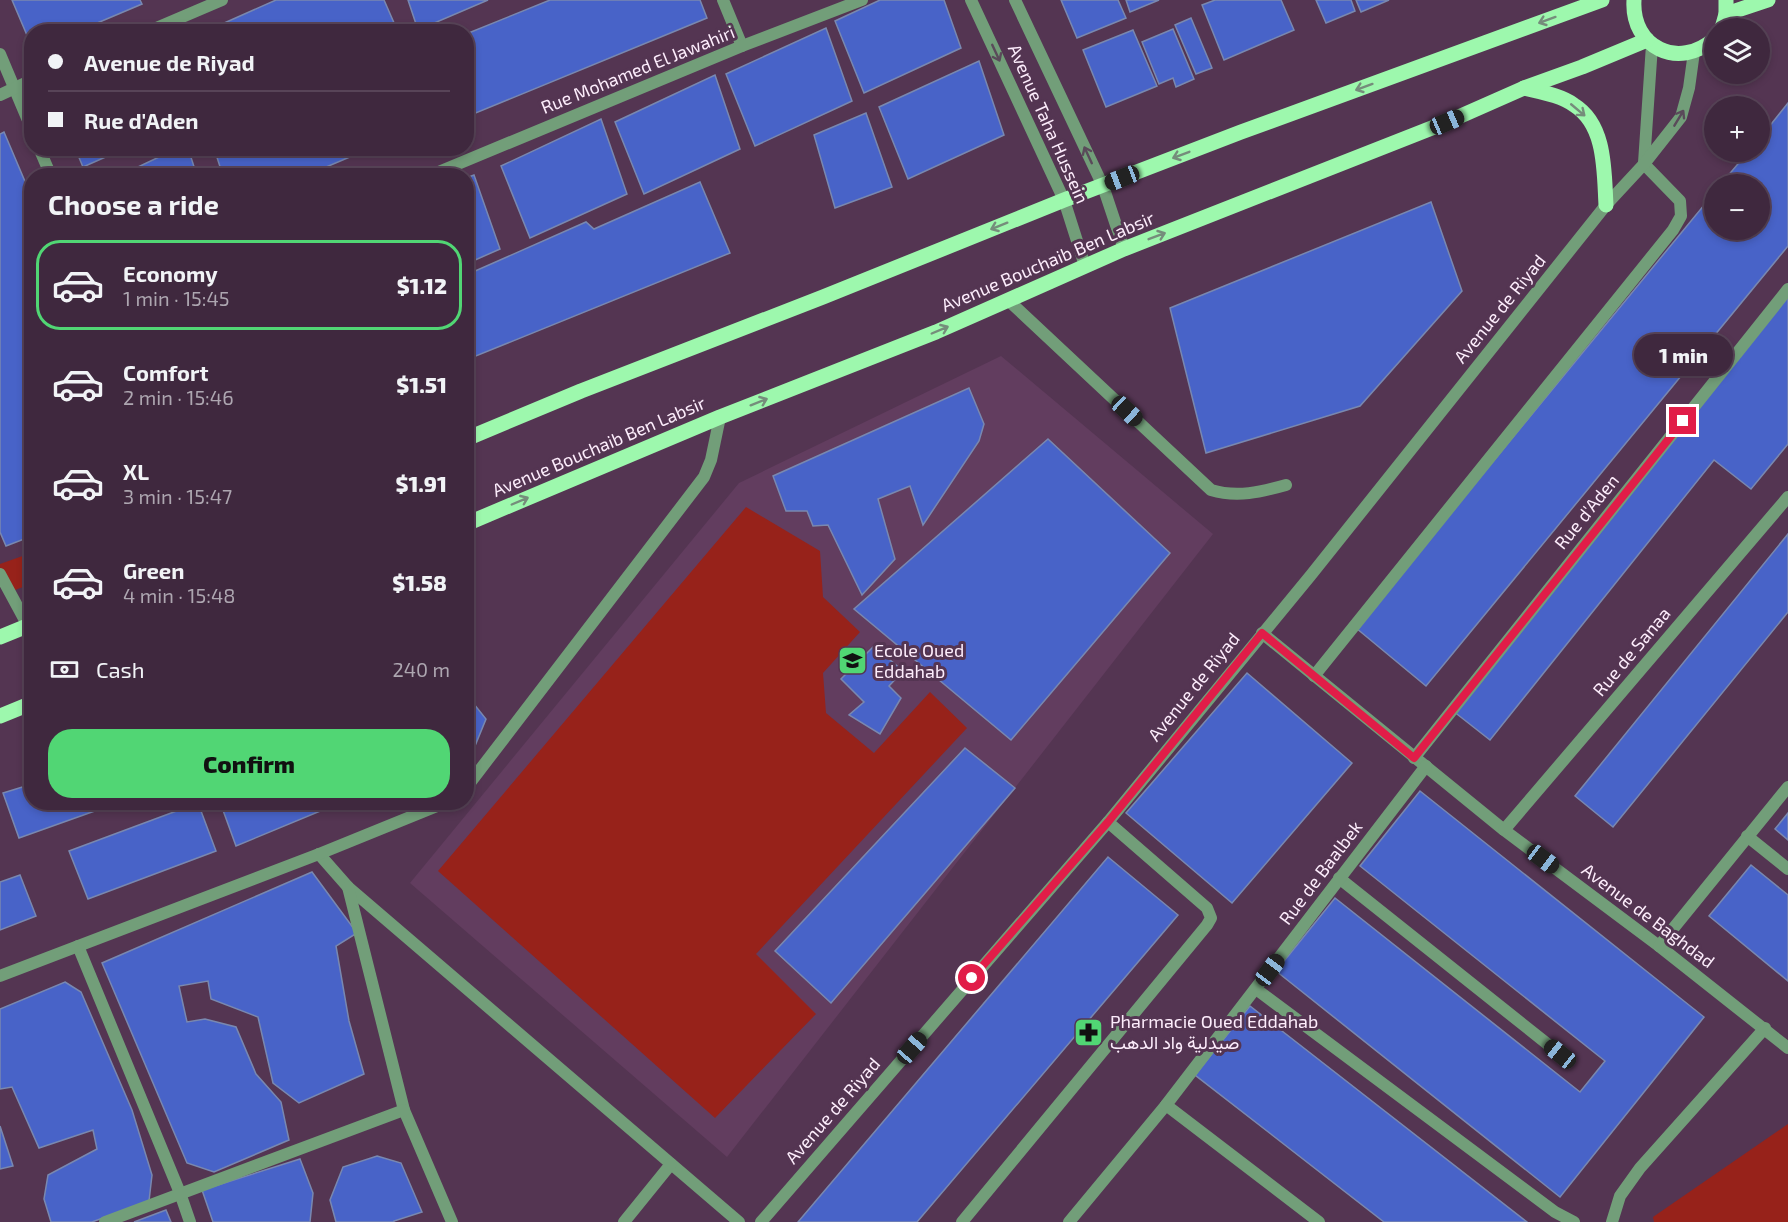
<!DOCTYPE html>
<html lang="en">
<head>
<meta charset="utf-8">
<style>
  body { margin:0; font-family:"Exo 2",Vazirmatn,sans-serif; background:#4a3449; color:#f1f3f6; height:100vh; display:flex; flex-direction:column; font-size:22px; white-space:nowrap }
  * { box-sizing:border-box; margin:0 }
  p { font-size:20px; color:#ada6b0 }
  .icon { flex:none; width:33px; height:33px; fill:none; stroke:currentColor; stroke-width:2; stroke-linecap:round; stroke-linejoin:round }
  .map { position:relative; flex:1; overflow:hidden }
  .sheet { position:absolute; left:24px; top:168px; width:450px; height:642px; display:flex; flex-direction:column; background:#3f283e; border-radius:24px; box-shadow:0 3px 9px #0003,0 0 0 2px #584458 }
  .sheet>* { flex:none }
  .top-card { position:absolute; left:24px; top:24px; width:450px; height:132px; border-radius:24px; box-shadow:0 3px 9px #0003,0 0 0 2px #584458; display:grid; align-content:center; height:132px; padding:0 24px; background:#3f283e }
  .tools { position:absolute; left:1704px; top:18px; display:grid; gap:12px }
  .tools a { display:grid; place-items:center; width:66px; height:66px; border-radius:50%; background:#3f283e; box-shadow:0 3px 9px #0003,0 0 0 2px #584458; font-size:30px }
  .end { position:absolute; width:27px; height:27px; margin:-14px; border:8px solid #e11d48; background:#fff; box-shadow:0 0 0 3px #fff }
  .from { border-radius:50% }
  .bubble { position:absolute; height:42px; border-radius:21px; background:#3f283e; box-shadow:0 3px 9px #0003,0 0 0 2px #584458; font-size:20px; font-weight:800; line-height:42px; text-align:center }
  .car { position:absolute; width:18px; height:36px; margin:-18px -9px; border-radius:8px; box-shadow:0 0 4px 2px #0007; background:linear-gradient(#222 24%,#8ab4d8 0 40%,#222 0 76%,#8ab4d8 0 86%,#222 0) }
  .top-card b { display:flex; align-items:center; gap:21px; height:57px; font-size:22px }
  .top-card b+b { border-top:2px solid #584458 }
  .top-card i { width:15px; height:15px; background:#f1f3f6 }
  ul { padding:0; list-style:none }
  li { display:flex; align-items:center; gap:18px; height:90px; margin:0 12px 9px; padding:0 12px; border:3px solid transparent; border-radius:24px }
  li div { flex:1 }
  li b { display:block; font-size:22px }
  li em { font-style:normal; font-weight:800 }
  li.current { border-color:#51d674 }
  li>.icon { width:54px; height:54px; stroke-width:1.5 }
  h2 { padding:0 24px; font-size:27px; line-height:72px }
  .pay { display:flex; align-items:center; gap:15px; height:66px; padding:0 24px; font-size:22px }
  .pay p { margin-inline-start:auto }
  .primary-button { display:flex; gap:12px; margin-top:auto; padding:12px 24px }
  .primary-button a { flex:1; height:69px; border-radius:24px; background:#51d674; color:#111; font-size:24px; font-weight:800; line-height:69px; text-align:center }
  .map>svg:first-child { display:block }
</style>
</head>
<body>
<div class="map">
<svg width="1788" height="1222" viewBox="0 0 1788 1222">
  <rect width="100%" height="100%" fill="#543552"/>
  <polygon fill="#623d5f" points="1001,356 1213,534 727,1157 410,883 739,483"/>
  <g fill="#97221a">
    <polygon points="746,507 820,551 823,597 860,632 823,673 826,713 874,753 930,692 967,728 756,954 816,1014 715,1118 438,871"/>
    <polygon points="31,553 31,584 7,593 0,576 0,564"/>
    <polygon points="1788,1124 1788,1222 1654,1222 1653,1217"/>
  </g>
  <g fill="#4863c8" stroke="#7988b0" stroke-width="1.5">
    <polygon points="12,0 140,0 142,4 76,32 32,32 32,47"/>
    <polygon points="276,0 384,0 398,32 204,32"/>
    <polygon points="408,0 488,0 418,30"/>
    <polygon points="550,0 700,0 707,18 466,117 466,34"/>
    <polygon points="880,0 944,0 961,48 864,93 835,21"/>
    <polygon points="1061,0 1118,0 1126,18 1077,38"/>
    <polygon points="1126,0 1159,0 1130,12"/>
    <polygon points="1215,0 1281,0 1294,30 1224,60 1202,5"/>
    <polygon points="1316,0 1351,0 1355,11 1326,23"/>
    <polygon points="1356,0 1389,0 1361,12"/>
    <polygon points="1191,18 1212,68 1196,74 1175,25"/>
    <polygon points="826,28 852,101 755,146 726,74"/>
    <polygon points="1173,29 1194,79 1176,87 1173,78 1159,84 1142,42"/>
    <polygon points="1133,30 1157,86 1106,107 1083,50"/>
    <polygon points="979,61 1004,135 908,179 879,107"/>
    <polygon points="715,75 740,149 644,194 615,122"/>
    <polygon points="1788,103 1788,246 1426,686 1356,628 1714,193 1714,230 1760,230 1760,184 1721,184 1748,152 1760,152 1760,138"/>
    <polygon points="866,113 892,187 835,208 814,135"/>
    <polygon points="601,119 627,194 530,238 501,166"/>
    <polygon points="4,132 32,198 32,536 6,546 0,532 0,134"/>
    <polygon points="75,148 126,148 83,167"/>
    <polygon points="178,148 188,148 197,176 119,176"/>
    <polygon points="214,148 371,148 305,176 223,176"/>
    <polygon points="474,175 500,249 466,264 466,178"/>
    <polygon points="700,182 730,253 466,360 466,275 586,222 594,229"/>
    <polygon points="1431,202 1462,291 1360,406 1206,453 1170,308"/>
    <polygon points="1788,295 1788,444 1751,489 1714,460 1490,740 1453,711"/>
    <polygon points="969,388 984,424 979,441 923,525 910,486 878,499 895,559 862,595 828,525 813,526 807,511 786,511 773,476"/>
    <polygon points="1048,439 1170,553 1011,740 854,609"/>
    <polygon points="1788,534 1788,612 1613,827 1575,796"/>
    <polygon points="874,646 903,671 889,686 901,698 880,734 849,715 864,702 841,679"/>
    <polygon points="1247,673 1352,763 1232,903 1126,813"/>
    <polygon points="466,694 486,719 470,758 466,759"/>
    <polygon points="965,748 1015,788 831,1003 775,951"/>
    <polygon points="32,784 32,802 120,802 19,838 3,793"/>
    <polygon points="1420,791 1704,1017 1560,1197 1276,971 1335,898 1580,1092 1605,1061 1360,866"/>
    <polygon points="220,802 342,802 236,846"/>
    <polygon points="198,803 216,851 88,899 69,851"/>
    <polygon points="1788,813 1788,840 1775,829"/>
    <polygon points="1108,857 1178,915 917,1222 798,1222"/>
    <polygon points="1751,865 1788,895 1788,981 1709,916"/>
    <polygon points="312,872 357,933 336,946 349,1021 364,1074 299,1103 273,1083 258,1017 211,999 208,981 179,986 187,1022 205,1019 236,1027 256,1074 281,1102 289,1140 214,1172 187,1163 102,963"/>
    <polygon points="20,875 36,916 0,930 0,882"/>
    <polygon points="65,982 81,992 132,1110 152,1175 149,1201 92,1222 51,1222 44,1199 48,1175 97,1149 93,1130 39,1148 12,1087 0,1089 0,1009"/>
    <polygon points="1250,1006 1527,1222 1384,1222 1195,1075"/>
    <polygon points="0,1126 13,1166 0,1169"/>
    <polygon points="377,1156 401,1163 422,1212 394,1221 394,1222 336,1222 330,1200 343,1167"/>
    <polygon points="300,1159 313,1193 310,1222 213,1222 202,1190"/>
    <polygon points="166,1210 171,1222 134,1222"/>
  </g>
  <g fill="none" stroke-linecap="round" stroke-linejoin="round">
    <g stroke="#729e79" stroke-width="12">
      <polyline points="723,0 742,46"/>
      <polyline points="971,0 1064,200 1085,266"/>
      <polyline points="1015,0 1103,186 1124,249"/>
      <polyline points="147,32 222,0"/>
      <polyline points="0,54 32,130"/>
      <polyline points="0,95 32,80"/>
      <polyline points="39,148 51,176"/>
      <polyline points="1644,163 1652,45"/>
      <polyline points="429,176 742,46 862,0"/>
      <path d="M1008,300L1211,490C1237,498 1261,492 1286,485"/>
      <polyline points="0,574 28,626"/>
      <polyline points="1262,633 1504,830 1659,946 1788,1048"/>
      <polyline points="1314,676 1673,230 1681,216 1680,201 1644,164"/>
      <polyline points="1414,758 1788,289"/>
      <polyline points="466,788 704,477 711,460 720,417"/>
      <polyline points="1504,830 1788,497"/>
      <polyline points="1747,836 1788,869"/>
      <polyline points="319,854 348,887 739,1222"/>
      <polyline points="1339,878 1560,1054"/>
      <polyline points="348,887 404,1110 452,1222"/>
      <polyline points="78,946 180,1193 190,1222"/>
      <polyline points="1659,946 1788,787"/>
      <polyline points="0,976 319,854 447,802"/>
      <polyline points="1256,989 1555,1212 1574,1222"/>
      <polyline points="105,1222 404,1110"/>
      <polyline points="624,1222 671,1164"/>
      <polyline points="761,1222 1108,822 1311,575 1606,205 1644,164 1681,117 1689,88 1694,52"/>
      <polyline points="962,1222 1207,925 1211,918 1207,908 1108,822"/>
      <polyline points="1069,1222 1166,1105"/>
      <polyline points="1319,1222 1166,1105 1426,766"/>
      <polyline points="1612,1222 1620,1196 1640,1168 1765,1028"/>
    </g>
    <g stroke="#9df8ad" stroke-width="15">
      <path d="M1634,0C1631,48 1679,70 1714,39"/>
      <polyline points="1726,14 1768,0"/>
      <polyline points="1722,28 1726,14 1726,0"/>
      <path d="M1524,88C1540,92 1560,95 1574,105C1606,125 1604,171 1606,205"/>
      <polyline points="466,439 581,391 823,297 1064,200 1241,132 1602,0"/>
      <polyline points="466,524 720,417 936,332 1124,249 1447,122 1524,88 1582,67 1647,40"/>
      <polyline points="0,637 32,624"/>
      <polyline points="0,716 32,703"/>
    </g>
  </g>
  <defs><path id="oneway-shaft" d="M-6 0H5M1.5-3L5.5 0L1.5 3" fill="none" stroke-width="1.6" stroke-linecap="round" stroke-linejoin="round" transform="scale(1.5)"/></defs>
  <g stroke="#758d7b">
    <use href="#oneway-shaft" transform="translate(1547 20) rotate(160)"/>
    <use href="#oneway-shaft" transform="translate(1364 87) rotate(160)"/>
    <use href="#oneway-shaft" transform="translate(1578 110) rotate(40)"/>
    <use href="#oneway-shaft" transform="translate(1181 155) rotate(159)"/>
    <use href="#oneway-shaft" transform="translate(999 226) rotate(158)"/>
    <use href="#oneway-shaft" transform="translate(1157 236) rotate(-21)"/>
    <use href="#oneway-shaft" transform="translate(940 330) rotate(-23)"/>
    <use href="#oneway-shaft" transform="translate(759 402) rotate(-22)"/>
    <use href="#oneway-shaft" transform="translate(520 501) rotate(-23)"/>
  </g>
  <g stroke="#5a4a5a">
    <use href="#oneway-shaft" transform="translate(996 53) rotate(65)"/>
    <use href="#oneway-shaft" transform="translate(1679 118) rotate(-59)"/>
    <use href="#oneway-shaft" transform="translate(1088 155) rotate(-115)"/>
  </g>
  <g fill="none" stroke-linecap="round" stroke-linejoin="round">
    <polyline stroke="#e11d48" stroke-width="8" points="972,978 1108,822 1262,633 1414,758 1683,421"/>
  </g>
  <defs>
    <symbol id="school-square" viewBox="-11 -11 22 22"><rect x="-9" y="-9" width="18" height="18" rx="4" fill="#51d674" stroke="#543552"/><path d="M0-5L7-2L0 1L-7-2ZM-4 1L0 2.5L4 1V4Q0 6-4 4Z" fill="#111"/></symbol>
    <symbol id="pharmacy-square" viewBox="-11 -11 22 22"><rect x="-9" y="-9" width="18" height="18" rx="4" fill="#51d674" stroke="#543552"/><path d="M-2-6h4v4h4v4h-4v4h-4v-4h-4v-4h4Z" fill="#111"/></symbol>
  </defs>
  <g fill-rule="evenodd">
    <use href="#school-square" x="836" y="644" width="33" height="33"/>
    <use href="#pharmacy-square" x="1072" y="1016" width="33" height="33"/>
  </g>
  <g text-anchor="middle" stroke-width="6" stroke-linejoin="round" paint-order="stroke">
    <g font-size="18" fill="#fdedfc" stroke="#543552">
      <text transform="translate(638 70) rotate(-22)" y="6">Rue Mohamed El Jawahiri</text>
      <text transform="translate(1048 124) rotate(66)" y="6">Avenue Taha Hussein</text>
      <text transform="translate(1048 262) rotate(-23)" y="6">Avenue Bouchaib Ben Labsir</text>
      <text transform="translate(1500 309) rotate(-51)" y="6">Avenue de Riyad</text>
      <text transform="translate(599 447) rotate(-23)" y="6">Avenue Bouchaib Ben Labsir</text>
      <text transform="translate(1587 512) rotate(-51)" y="6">Rue d'Aden</text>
      <text transform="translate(1632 652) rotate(-50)" y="6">Rue de Sanaa</text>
      <text transform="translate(1194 687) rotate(-51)" y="6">Avenue de Riyad</text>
      <text transform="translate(1321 873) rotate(-53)" y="6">Rue de Baalbek</text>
      <text transform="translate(1648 916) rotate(37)" y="6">Avenue de Baghdad</text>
      <text transform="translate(833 1111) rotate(-49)" y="6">Avenue de Riyad</text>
    </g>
    <g font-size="18" fill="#fdedfc" stroke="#543552" text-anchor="start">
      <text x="874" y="657">Ecole Oued<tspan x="874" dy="21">Eddahab</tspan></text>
      <text x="1110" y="1028">Pharmacie Oued Eddahab<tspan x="1110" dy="21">صيدلية واد الدهب</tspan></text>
    </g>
  </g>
</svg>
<div class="tools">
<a><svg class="icon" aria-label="layers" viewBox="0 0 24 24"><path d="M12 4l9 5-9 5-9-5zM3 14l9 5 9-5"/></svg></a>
<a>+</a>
<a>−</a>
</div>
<i class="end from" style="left:972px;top:978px"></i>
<i class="end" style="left:1683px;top:421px"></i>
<div class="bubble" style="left:1634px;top:334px;width:99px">1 min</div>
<i class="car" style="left:1447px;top:122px;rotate:67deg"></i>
<i class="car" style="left:1122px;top:178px;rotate:249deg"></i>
<i class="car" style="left:1127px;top:411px;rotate:133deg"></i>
<i class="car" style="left:1543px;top:859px;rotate:127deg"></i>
<i class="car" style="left:1270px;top:970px;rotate:37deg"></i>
<i class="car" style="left:912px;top:1048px;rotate:41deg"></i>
<i class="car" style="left:1560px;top:1054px;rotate:309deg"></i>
<div class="top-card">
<b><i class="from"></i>Avenue de Riyad</b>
<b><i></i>Rue d'Aden</b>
</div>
<section class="sheet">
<h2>Choose a ride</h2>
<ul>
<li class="current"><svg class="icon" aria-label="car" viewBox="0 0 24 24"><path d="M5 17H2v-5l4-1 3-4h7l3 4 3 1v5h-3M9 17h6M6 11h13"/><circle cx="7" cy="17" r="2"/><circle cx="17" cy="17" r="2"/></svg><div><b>Economy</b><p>1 min · 15:45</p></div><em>$1.12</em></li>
<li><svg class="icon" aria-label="car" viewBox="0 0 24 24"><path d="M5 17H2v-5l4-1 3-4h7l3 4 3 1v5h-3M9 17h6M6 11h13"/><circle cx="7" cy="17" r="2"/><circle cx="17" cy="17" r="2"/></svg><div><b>Comfort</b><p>2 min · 15:46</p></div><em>$1.51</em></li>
<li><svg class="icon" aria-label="car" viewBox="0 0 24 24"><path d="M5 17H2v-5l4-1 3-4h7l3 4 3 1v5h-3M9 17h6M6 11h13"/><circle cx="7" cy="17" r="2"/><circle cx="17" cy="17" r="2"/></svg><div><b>XL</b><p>3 min · 15:47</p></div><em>$1.91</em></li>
<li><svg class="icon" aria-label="car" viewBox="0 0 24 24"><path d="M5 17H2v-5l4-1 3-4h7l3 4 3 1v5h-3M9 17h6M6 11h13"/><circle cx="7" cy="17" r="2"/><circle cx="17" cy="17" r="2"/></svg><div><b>Green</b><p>4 min · 15:48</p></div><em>$1.58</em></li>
</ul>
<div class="pay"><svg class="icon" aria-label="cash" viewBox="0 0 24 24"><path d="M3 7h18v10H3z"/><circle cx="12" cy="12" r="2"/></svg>Cash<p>240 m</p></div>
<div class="primary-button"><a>Confirm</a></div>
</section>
</div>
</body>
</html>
